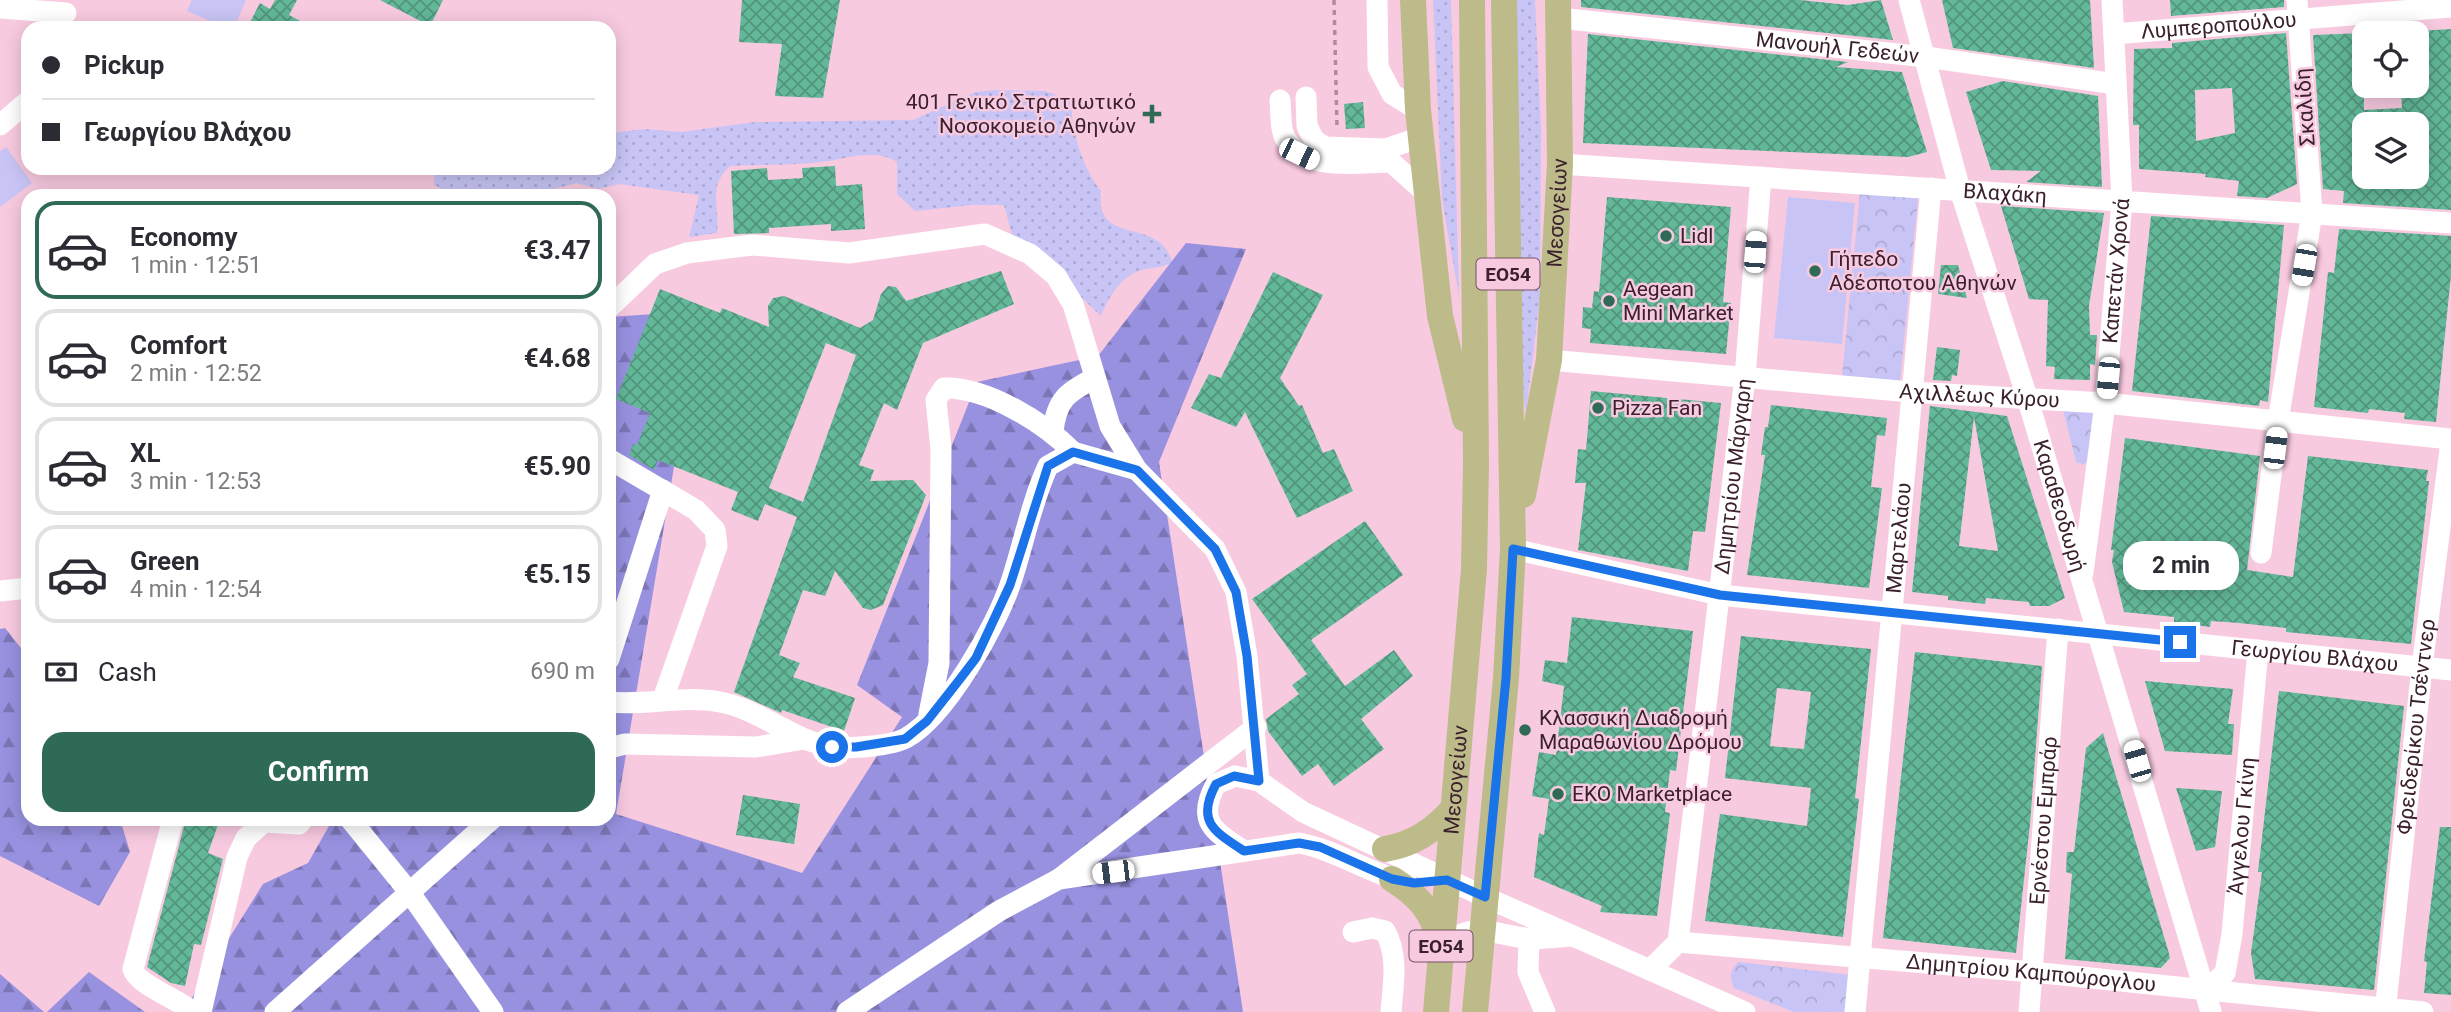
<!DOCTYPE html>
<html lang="en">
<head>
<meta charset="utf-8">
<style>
  body { margin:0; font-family:Roboto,sans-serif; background:#f7f7f7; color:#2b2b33; height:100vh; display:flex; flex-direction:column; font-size:26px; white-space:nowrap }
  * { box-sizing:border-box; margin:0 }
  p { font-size:23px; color:#7c7c81 }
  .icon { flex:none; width:38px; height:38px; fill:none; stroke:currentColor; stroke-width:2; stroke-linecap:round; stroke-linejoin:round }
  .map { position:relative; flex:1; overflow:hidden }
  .sheet { position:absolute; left:21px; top:189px; width:595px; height:637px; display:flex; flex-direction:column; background:#fff; border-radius:21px; box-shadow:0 4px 18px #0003 }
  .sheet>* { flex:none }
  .guide { position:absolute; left:21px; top:21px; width:595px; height:154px; border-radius:21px; box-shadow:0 4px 18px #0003; display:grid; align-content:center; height:154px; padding:0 21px; background:#fff }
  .fabs { position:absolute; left:2352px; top:21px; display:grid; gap:14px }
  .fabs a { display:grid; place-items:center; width:77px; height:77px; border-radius:14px; background:#fff; box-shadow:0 4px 18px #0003; font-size:35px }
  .end { position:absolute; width:32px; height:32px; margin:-16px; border:9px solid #1a73e8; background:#fff; box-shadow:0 0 0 4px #fff }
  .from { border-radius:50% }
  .bubble { position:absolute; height:49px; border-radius:21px; background:#fff; box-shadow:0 4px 18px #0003; font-size:23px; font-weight:700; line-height:49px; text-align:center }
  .car { position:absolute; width:21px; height:42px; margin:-21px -10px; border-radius:9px; box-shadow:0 0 5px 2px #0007; background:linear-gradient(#fff 24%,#345 0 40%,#fff 0 76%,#345 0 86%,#fff 0) }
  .guide b { display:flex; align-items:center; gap:24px; height:66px; font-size:26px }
  .guide b+b { border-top:2px solid #e1e1e2 }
  .guide i { width:18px; height:18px; background:#2b2b33 }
  ul { padding:12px 0 0; list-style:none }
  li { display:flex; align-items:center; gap:21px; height:98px; margin:0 14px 10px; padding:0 7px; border:4px solid #e1e1e2; border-radius:21px }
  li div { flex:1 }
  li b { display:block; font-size:26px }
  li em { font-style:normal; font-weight:700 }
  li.active { border-color:#2e6a55 }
  li>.icon { width:63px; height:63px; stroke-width:1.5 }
  .pay { display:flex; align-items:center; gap:18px; height:77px; padding:0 21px; font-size:26px }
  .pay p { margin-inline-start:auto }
  .button { display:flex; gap:14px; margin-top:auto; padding:14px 21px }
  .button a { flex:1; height:80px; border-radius:21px; background:#2e6a55; color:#fff; font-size:28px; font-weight:700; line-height:80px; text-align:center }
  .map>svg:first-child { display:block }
</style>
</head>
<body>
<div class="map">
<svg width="2451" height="1012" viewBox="0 0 2451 1012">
  <defs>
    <pattern id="grass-dots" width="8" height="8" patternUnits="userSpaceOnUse" patternTransform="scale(1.75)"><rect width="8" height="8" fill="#c8c5f6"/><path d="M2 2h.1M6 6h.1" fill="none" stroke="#ada9d3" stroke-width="1.8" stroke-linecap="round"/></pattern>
    <pattern id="forest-firs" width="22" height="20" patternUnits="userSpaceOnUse" patternTransform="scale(1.75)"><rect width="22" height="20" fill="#9891e0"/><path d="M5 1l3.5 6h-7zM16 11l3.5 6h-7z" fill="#7d76b6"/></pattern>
    <pattern id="park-crowns" width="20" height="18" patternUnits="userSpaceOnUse" patternTransform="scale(1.75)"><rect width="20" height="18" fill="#c8c5f6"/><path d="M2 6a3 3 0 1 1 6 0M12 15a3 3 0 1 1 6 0" fill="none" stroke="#ada9d3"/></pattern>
    <pattern id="building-cross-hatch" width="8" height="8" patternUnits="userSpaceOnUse" patternTransform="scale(1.75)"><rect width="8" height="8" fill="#62b898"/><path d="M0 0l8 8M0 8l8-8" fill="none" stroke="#52957c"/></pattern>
  </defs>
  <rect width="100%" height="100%" fill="#f8cae0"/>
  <g fill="url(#grass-dots)">
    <polygon points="1433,0 1451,0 1459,296 1442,199"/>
    <polygon points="1512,0 1535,0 1541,129 1540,297 1526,413 1518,371"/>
    <path d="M995,90L1045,91L1072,100C1070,130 1083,168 1101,191C1094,248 1160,215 1172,262C1162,268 1157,267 1146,269C1123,273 1109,296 1101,316L1067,284L1017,253L1004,205H972L915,211L897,194V162C877,149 850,157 828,161C796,166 762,164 730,166C707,187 720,205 717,233L689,237L699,195L619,184L598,189L577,183L534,194L448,192L434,185L435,168H609V133L645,129L681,132L755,122L913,120L975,92Z"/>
  </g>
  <g fill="url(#forest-firs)">
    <polygon points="1186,243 1246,249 1159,462 1243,1012 183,1012 263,884 308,863 333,819 609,819 609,317 700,311 616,814 802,873 902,717 857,685 977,382 1098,356"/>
    <polygon points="5,628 28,657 28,819 120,819 130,852 99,906 0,856 0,629"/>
    <polygon points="89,972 145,1012 47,1012"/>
    <polygon points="0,974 44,1012 0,1012"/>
  </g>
  <g fill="url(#park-crowns)">
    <polygon points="1860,192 1918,198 1900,382 1842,376"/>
    <polygon points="2063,410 2097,413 2088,461 2083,465 2076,462"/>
    <path d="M1738,962L1851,975L1846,1012H1794L1734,988C1729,977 1730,971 1738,962Z"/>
  </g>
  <g fill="#c8c5f6">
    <polygon points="192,0 246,0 234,28 226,28 187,11"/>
    <polygon points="6,147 32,183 0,207 0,151"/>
    <polygon points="1788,197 1855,203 1842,344 1774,338"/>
  </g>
  <g fill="url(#building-cross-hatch)" fill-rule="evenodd">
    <polygon points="275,0 297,0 289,15 313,28 247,28 260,3 270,9"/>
    <polygon points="380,0 443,0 430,26"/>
    <polygon points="742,0 840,0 823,98 775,96 782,44 739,42"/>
    <polygon points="1581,0 1800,0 1848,5 1881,0 1893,40 1581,7"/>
    <polygon points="1942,0 2090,0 2094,68 1953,48"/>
    <polygon points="2170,0 2284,0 2284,7 2171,16"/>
    <path d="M2451,29V210L2343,203L2344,191L2323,189L2313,35L2364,33V110L2402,108L2401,91H2406V86H2417V31ZM2364,124H2417V177H2364Z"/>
    <path d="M2286,33L2297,184L2267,198L2237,196L2239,181L2205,177L2206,174L2139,169V125H2133L2134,49L2172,48V43ZM2232,88L2235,133L2196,141L2195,90Z"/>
    <polygon points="1588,34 1848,62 1836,67 1902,72 1927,152 1908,157 1583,143"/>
    <polygon points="2003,81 2098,96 2102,187 2026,182 2041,171 1991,170 1966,92"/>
    <polygon points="1363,102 1365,128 1346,129 1344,104"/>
    <polygon points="835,166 836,186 862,184 865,229 831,231 831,224 769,228 769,233 734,234 731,171 767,168 768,180 803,178 802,168"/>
    <polygon points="1607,197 1731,207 1723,302 1731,303 1726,354 1590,343 1591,329 1582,328 1583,307 1592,308 1594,291 1599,292"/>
    <polygon points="2001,206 2104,213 2089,305 2090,335 2097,335 2095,365 2090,364 2090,380 2054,379 2055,367 2046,366 2048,300 2029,299"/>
    <polygon points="2151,216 2284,225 2268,402 2260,400 2259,406 2132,391"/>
    <polygon points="2339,229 2451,236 2451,275 2436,422 2404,419 2405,413 2369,409 2368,413 2314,407 2328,272 2334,273"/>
    <polygon points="1941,265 1958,265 1967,298 1938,294"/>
    <path d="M1001,271L1014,304L923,343L897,410L884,403L859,465L874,470L870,481L913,480L926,495L883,605L871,610L863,608L835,571L825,596L803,590L779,655L800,663L793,677L855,698L844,731L782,710L781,713L734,692L797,517L765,504L758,521L731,510L738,492L658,460L654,470L629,455L633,444L637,445L650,413L616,399L660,289L720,313L722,308L769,327L768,306L773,298L784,296L860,328L873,320L881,294L888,286L896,287L906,301ZM826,343L856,355L803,502L769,488Z"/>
    <polygon points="1273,272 1323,295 1280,378 1299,406 1302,405 1323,453 1334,449 1353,491 1297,518 1245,412 1236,427 1191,408 1209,374 1221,378"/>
    <polygon points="1937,347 1960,350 1957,376 1952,375 1951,381 1933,380"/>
    <polygon points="1591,391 1721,403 1705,532 1693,531 1688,571 1578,550 1586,483 1575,483 1578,449 1586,450"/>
    <polygon points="1771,405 1887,418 1885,436 1877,435 1871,487 1882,488 1869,588 1747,575 1765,455 1761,455 1765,427 1768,427"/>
    <path d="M1930,406L2007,416L2065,598L2049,606H2030L2029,602L1986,598L1985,604L1948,600V596L1912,592ZM1974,417L1998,551L1959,546Z"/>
    <polygon points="2125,438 2260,456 2247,570 2293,577 2308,456 2428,470 2426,481 2429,481 2411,644 2286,632 2286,628 2239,623 2211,621 2210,627 2174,622 2174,617 2124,612 2112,562 2114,550 2111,550"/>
    <polygon points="1365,521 1403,575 1311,640 1345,686 1394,650 1413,676 1361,719 1384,749 1334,786 1318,764 1302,776 1268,731 1266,719 1299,694 1292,685 1307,674 1252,599"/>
    <polygon points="1572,617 1693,631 1676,771 1670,770 1665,812 1670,813 1657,916 1600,912 1602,906 1534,877 1539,833 1544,835 1549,799 1532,796 1539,752 1556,755 1564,686 1542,681 1545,660 1567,663"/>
    <path d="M1741,636L1871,649L1855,798L1859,799L1843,937L1705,921L1720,814L1807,826L1811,788L1725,778ZM1777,688L1811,692L1804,749L1770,746Z"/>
    <polygon points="1915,652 2042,666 2030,824 2016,953 1883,938"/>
    <polygon points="2145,681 2233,689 2228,724 2234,724 2232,755 2165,751"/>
    <polygon points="2279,691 2404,706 2374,990 2255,979 2251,953 2262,872 2258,872"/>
    <polygon points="2103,733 2168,950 2170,958 2161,968 2065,959 2072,874 2066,872 2067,852 2074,852 2086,748"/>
    <polygon points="2176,788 2222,791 2215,847 2196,851"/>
    <polygon points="743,795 800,804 794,844 736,835"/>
    <polygon points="186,819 220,819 208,853 223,859 201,945 194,944 185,986 171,983 147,967"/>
    <polygon points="2440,827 2451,827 2451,995 2424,993 2427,962 2424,961"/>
  </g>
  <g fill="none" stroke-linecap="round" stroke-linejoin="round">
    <polyline stroke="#b18a9d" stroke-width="3.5" stroke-dasharray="5 5" stroke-linecap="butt" points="1334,0 1337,127"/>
    <g stroke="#fff" stroke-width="21">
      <polyline points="1377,0 1378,67 1392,94 1418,110"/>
      <path id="s1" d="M1909,0L1960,190L2027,397L2211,1012"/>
      <polyline points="0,8 66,13"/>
      <path id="s2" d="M1559,18L1926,57L2116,84"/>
      <path id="s3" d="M2114,34L2451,7"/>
      <polyline points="1306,97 1307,126 1314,140 1325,147 1386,149 1421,137"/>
      <path d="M1280,100C1281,111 1280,129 1285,138C1306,173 1357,162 1391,162L1427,194"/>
      <polyline points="0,125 28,101"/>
      <path id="s4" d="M1560,164L2451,223"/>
      <polyline points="609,308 655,264 687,253 752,245 849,253 985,234 1030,254 1056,276 1073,304 1110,426 1137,470 1215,549 1236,592 1247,656 1259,781"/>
      <path id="s5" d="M1549,360L1911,392L2105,403L2451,439"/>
      <path d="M1053,432C1056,400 1067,392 1095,378"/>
      <polyline points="609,459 696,510 715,530 717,546 663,699"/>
      <path id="s6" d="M1513,549L1720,595L2451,670"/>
      <polyline points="2261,553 2278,421 2312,213 2297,0"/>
      <path id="s7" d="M2083,573L2105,403L2122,201L2112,0"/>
      <polyline points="0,591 28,588"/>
      <polyline points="609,659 663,490"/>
      <path d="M609,702C645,706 683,695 720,702C760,709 792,741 833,747C849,749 892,746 906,738C946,716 997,625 1011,582C1024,543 1031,503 1048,466L1073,452L1137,470"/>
      <path d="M929,714L939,663L941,449L936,400L944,388C987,387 1043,422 1073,452"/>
      <polyline points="609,748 625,744 756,747 804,739"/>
      <path d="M173,819L133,969C136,984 180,1000 193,1012"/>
      <polyline points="350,819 410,893 493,1012"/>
      <path d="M1244,851C1213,831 1196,821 1216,784L1235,776L1259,781L1303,812L1485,897L1745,1012"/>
      <polyline points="1059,879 1256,727"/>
      <path d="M1353,932L1372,928L1385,931C1399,956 1393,985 1391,1012"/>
      <polyline points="1529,939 1528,972 1545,1012"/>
      <path id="s8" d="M1678,942L1745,377L1761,177"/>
      <path d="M1441,953C1467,917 1489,934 1526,938C1540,940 1556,937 1570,936"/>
      <path id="s9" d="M1650,970L1678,942L2032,972L2423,1012"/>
      <path id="s10" d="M2205,991L2225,973L2232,934L2258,650"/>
      <polyline points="201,1012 237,857 246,838 264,822 299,824 303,819"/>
      <polyline points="275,1012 492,819"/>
      <path d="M847,1012L999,911L1059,879L1299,843C1337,850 1369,874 1407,882"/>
      <path id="s11" d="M1855,1012L1931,188"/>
      <path id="s12" d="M2029,1012L2058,629"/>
      <path id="s13" d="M2385,1012L2422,667L2451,442"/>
    </g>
    <g stroke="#bdbb89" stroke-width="26">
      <polyline points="1413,0 1418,110 1440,316 1465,419"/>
      <path id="s14" d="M1523,495L1549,360L1560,164L1558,0"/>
      <path d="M1385,849C1414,844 1433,831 1453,809"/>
      <path d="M1392,879C1416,894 1434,911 1439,942"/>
      <path id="s15" d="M1436,1012L1474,569L1476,465L1472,0"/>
      <polyline points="1475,1012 1506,678 1513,549 1504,0"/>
    </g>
  </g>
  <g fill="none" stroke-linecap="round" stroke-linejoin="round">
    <path stroke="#1a73e8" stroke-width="9" d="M832,747H856L905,739L927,721L960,679L976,658L1010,585L1048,466L1073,452L1137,470L1215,549L1236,592L1247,656L1259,781L1234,776L1216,784C1196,821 1213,831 1244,851L1299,843L1320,847L1392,879L1414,883L1447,880L1485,897L1506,678L1513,549L1720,595L2180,642"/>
  </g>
  <g fill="#2e6a55" stroke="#f8cae0" stroke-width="2.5">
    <path d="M1148.5 103.5h7v7h7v7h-7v7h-7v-7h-7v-7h7z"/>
    <circle cx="1666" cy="236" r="7"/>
    <circle cx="1815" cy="271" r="7"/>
    <circle cx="1609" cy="301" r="7"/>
    <circle cx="1598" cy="408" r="7"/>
    <circle cx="1525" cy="730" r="7"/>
    <circle cx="1558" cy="794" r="7"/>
  </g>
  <g text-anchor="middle" stroke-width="5" stroke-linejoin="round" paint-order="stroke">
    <g fill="#f8cae0" stroke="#745363" stroke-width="2">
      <rect x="1476.5" y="258.5" width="63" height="31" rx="5"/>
      <rect x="1409.5" y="930.5" width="63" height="31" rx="5"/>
    </g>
    <g font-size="19" font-weight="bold" fill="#3b202e">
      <text x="1508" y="281">ΕΟ54</text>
      <text x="1441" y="953">ΕΟ54</text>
    </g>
    <g font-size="21" fill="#3b202e" stroke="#f8cae0">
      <text dy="7" stroke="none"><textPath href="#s3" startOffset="105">Λυμπεροπούλου</textPath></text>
      <text dy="7" stroke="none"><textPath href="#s2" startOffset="280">Μανουήλ Γεδεών</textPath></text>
      <text transform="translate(2305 107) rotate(-94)" y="7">Σκαλίδη</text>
      <text dy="7" stroke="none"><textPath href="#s4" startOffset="446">Βλαχάκη</textPath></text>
      <text dy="7" stroke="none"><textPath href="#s14" startOffset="285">Μεσογείων</textPath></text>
      <text dy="7" stroke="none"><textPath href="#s7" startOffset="304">Καπετάν Χρονά</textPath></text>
      <text dy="7" stroke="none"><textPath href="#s5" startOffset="432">Αχιλλέως Κύρου</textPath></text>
      <text dy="7" stroke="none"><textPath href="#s8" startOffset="469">Δημητρίου Μάργαρη</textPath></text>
      <text dy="7" stroke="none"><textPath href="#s1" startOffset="528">Καραθεοδωρή</textPath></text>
      <text dy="7" stroke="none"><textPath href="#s11" startOffset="476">Μαρτελάου</textPath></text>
      <text dy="7" stroke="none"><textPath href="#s6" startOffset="810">Γεωργίου Βλάχου</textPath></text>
      <text dy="7" stroke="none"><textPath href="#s13" startOffset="287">Φρειδερίκου Τσέντνερ</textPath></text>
      <text dy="7" stroke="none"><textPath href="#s15" startOffset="233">Μεσογείων</textPath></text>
      <text dy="7" stroke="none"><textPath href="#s12" startOffset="192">Ερνέστου Εμπράρ</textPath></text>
      <text dy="7" stroke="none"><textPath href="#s10" startOffset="175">Άγγελου Γκίνη</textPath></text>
      <text dy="7" stroke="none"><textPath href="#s9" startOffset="394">Δημητρίου Καμπούρογλου</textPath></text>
    </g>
    <g font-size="21" fill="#3b202e" stroke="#f8cae0" text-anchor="start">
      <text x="1136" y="109" text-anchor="end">401 Γενικό Στρατιωτικό<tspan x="1136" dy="24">Νοσοκομείο Αθηνών</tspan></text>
      <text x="1680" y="243">Lidl</text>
      <text x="1829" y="266">Γήπεδο<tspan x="1829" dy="24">Αδέσποτου Αθηνών</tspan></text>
      <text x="1623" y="296">Aegean<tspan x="1623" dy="24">Mini Market</tspan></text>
      <text x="1612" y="415">Pizza Fan</text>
      <text x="1539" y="725">Κλασσική Διαδρομή<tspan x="1539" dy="24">Μαραθωνίου Δρόμου</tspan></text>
      <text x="1572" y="801">EKO Marketplace</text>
    </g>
  </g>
</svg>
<div class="fabs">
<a><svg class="icon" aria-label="locate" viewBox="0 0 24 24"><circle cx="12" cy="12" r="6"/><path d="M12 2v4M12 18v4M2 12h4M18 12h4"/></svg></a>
<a><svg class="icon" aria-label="layers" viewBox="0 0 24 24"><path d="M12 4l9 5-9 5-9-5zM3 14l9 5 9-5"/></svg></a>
</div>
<i class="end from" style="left:832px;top:747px"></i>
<i class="end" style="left:2180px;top:642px"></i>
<div class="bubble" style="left:2123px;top:541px;width:116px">2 min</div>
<i class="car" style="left:1299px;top:154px;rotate:116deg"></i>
<i class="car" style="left:1755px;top:252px;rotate:4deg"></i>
<i class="car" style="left:2304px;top:265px;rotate:190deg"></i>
<i class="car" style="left:2108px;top:378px;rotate:185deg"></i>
<i class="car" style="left:2275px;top:448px;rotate:7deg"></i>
<i class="car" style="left:2137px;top:761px;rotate:344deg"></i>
<i class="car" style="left:1113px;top:872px;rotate:263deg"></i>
<div class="guide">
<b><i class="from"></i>Pickup</b>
<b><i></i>Γεωργίου Βλάχου</b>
</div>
<section class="sheet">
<ul>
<li class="active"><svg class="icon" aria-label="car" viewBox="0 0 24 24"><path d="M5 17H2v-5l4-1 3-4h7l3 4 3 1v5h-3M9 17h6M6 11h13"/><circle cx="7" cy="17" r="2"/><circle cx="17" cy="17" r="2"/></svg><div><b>Economy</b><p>1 min · 12:51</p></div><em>€3.47</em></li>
<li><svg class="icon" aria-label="car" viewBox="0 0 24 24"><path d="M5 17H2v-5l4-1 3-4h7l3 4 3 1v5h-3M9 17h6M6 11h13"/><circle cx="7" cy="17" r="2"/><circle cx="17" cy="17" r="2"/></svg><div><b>Comfort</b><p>2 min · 12:52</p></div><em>€4.68</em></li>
<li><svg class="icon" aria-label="car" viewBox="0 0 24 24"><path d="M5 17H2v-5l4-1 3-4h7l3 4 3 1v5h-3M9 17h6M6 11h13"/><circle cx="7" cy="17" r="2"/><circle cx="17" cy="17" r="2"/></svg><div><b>XL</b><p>3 min · 12:53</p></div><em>€5.90</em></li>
<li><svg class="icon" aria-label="car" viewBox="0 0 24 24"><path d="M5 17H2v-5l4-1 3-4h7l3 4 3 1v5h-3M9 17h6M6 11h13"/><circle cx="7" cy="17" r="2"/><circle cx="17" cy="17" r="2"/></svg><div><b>Green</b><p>4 min · 12:54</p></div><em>€5.15</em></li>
</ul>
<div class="pay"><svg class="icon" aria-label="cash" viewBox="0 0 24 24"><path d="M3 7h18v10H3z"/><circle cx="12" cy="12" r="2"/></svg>Cash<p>690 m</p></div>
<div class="button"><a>Confirm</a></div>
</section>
</div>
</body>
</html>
